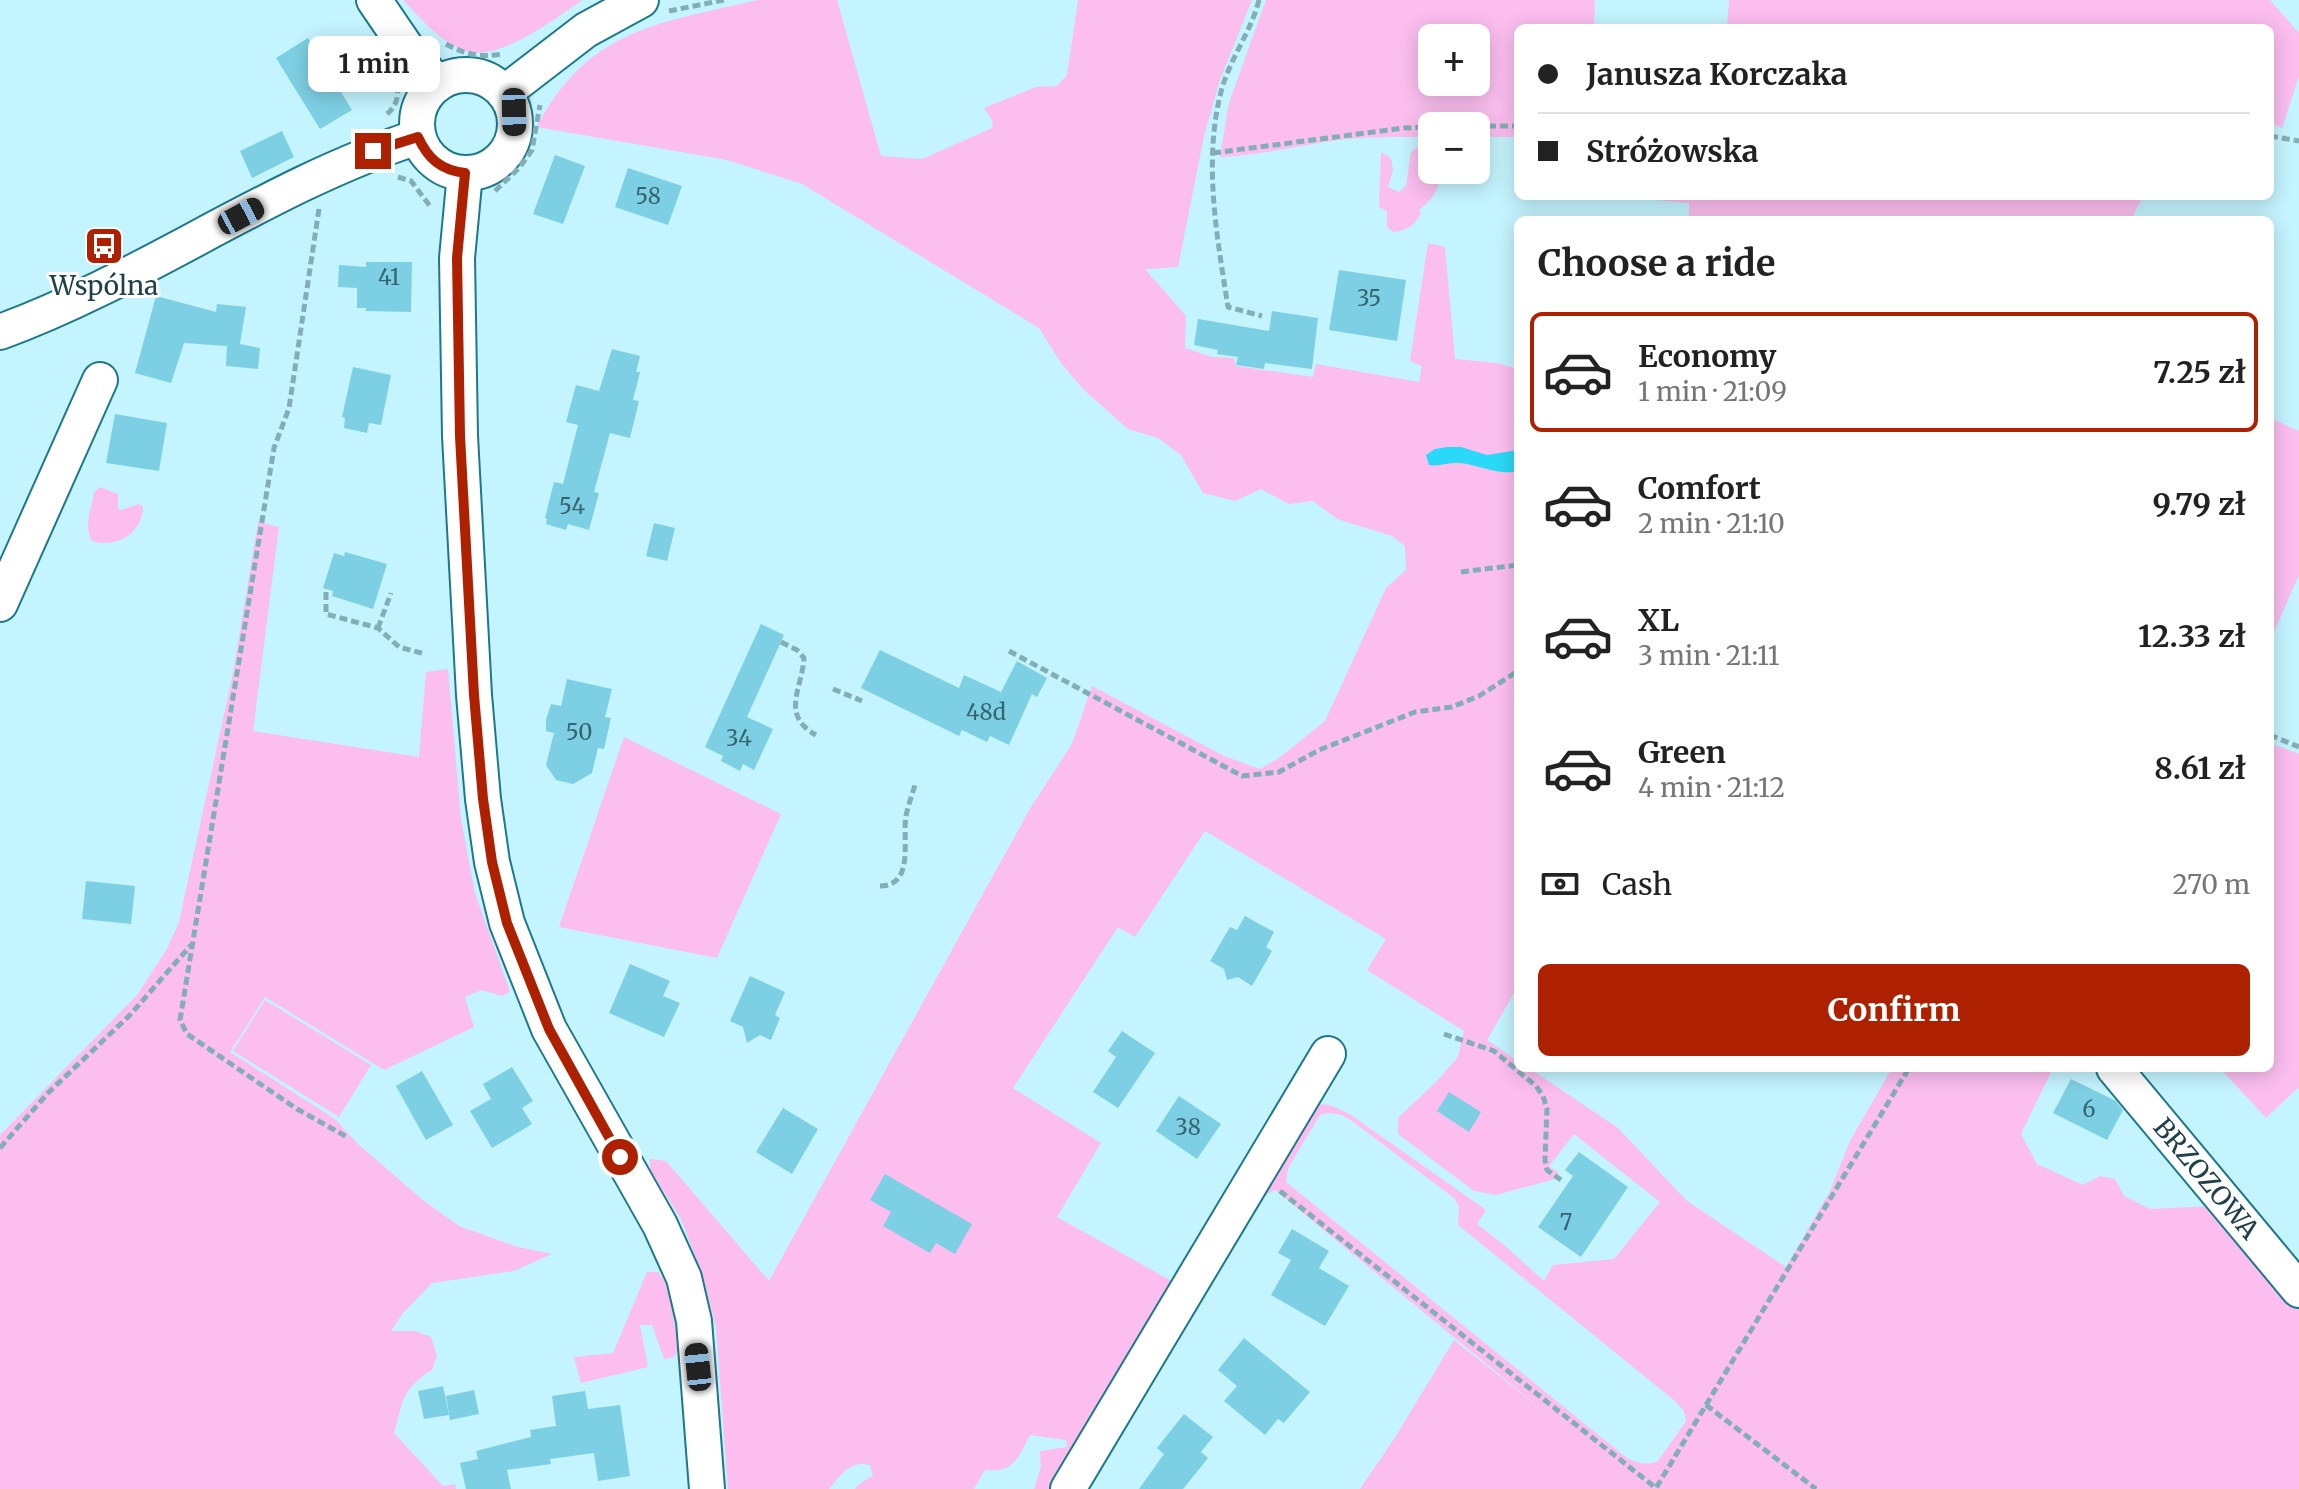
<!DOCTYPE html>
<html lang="en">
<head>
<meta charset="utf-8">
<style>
  body { margin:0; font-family:Merriweather,serif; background:#f6f6f6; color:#222; height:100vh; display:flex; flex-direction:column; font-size:30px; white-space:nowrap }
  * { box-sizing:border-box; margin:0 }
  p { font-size:26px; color:#767676 }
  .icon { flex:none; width:44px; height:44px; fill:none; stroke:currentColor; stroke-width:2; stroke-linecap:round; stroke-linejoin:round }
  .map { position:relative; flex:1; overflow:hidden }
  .drawer { position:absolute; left:1514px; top:216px; width:760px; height:856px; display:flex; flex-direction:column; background:#fff; border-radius:12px; box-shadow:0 4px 20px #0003 }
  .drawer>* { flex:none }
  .guide { position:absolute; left:1514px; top:24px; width:760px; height:176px; border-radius:12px; box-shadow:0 4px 20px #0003; display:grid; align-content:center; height:176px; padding:0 24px; background:#fff }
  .fabs { position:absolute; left:1418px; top:24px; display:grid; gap:16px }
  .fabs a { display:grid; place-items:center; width:72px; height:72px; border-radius:12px; background:#fff; box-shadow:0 4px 20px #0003; font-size:40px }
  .end { position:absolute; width:36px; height:36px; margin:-18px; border:10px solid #ae2100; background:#fff; box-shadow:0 0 0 4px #fff }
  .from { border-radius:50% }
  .bubble { position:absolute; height:56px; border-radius:12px; background:#fff; box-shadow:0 4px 20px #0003; font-size:26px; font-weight:700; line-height:56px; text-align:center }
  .car { position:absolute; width:24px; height:48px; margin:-24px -12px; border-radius:10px; box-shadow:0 0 6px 2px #0007; background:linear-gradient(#222 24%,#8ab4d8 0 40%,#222 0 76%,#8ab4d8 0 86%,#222 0) }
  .guide b { display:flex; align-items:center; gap:28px; height:76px; font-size:30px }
  .guide b+b { border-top:2px solid #e0e0e0 }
  .guide i { width:20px; height:20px; background:#222 }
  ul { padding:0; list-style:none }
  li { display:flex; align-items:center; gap:24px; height:120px; margin:0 16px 12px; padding:0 8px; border:4px solid transparent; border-radius:12px }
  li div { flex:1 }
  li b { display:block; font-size:30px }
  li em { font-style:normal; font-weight:700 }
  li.active { border-color:#ae2100 }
  li>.icon { width:72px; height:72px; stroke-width:1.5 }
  h2 { padding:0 24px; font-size:36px; line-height:96px }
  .pay { display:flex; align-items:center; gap:20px; height:88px; padding:0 24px; font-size:30px }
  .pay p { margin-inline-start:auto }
  .button { display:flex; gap:16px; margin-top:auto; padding:16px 24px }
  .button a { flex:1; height:92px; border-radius:12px; background:#ae2100; color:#fff; font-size:32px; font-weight:700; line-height:92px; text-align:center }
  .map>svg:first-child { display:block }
</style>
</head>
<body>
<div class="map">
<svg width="2299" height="1489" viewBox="0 0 2299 1489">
  <rect width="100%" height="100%" fill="#c4f4ff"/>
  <g fill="#fbbeef" fill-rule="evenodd">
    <path d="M403,0H583C553,19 496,66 460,49C437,38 420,18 403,0Z"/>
    <path d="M758,0H837L881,156L922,159L992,128L993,122L984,108L1036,87L1057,86L1067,75L1078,0H1252L1220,80L1204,136L1178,267L1145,269L1186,316L1185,348L1212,357L1234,358L1236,366L1313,377L1316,364L1419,382L1422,366L1410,361L1428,243L1445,247L1455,359L1497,363L1518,369V986L1487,1040L1518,1061V1068H1529L1618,1128L1687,1201L1786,1267L1830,1191L1851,1139L1892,1068H2053L2021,1134L2037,1164L2083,1185L2100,1176L2115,1179L2124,1196L2150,1209L2215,1206L2299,1304V1489H1360L1396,1436L1454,1340L1545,1412L1275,1190L1259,1198L1317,1104L1330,1105L1351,1115L1486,1210L1477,1224L1503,1244L1544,1281L1553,1265L1614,1259L1660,1202L1574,1134L1549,1166L1559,1173L1555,1179L1496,1195L1474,1191L1398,1134V1118L1437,1081L1458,1057L1464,1031L1367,970L1386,939L1205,831L1135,937L1118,927L1013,1088L1101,1143L1057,1217L1184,1288L1065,1489H1034L1041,1467L1040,1451L1067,1447L1066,1440L1030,1435C1018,1458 1014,1473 985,1470L974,1489H855L859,1484L873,1476L870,1465C850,1460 841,1475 829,1489H728L716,1327L704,1280L681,1219L650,1170V1159L666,1161L769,1281L1031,807L1072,744L1092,686L1224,756L1260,769L1279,758L1325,721L1386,588L1406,570L1405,546L1392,536L1337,519L1313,501L1289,504L1261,489L1235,501L1203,493L1181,455L1158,438L1128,429L1083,389L1061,363L1039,328L802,184L727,160L537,127C588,28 660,23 758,0ZM1330,1113L1342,1115L1352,1121L1454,1198L1459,1206L1458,1225L1675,1401L1684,1411L1686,1421L1658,1461C1647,1466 1637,1463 1627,1458L1286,1182L1288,1168L1320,1115Z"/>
    <path d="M1266,0H1595L1594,27L1518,28V137H1476V126H1432V137C1397,137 1360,136 1325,142C1290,148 1256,155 1220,157L1229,103ZM1432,38H1476V82H1432Z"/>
    <polygon points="1729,0 2270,0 2299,33 2299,76 2282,128 2270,122 2270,28 1727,28"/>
    <path d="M1423,143L1432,147V170H1439C1440,190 1434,198 1419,210L1421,214C1414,226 1406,231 1393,232L1387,227V211L1379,207L1381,152L1391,158L1393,170L1388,187L1399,192L1406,186L1411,152Z"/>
    <polygon points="1611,196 2143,196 2131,220 1689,220 1689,203"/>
    <polygon points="2270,418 2299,431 2299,575 2270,641"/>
    <path d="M100,487L118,494V508L121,510L139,504L143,507C142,535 116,548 92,541C83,524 92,510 94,492Z"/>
    <path d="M258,522L279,527L253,731L419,757L426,672L448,669L461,819L475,893L510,992L502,996L481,990L465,997L474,1027L384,1070L265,997L230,1052L335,1119L358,1144L424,1201L459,1226L518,1247L552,1254L514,1271L432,1283L403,1313L391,1331H415L431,1337L437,1356L432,1370C402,1388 403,1401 394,1433L443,1486L455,1484L456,1489H0V1135L138,994L168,947L179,922L233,673Z"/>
    <polygon points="624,737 781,814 717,958 559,927"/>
    <polygon points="2270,743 2299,754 2299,1087 2266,1118 2220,1068 2270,1068"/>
    <polygon points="265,1000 371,1065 339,1117 233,1051"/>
    <polygon points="647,1272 658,1272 667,1285 679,1347 674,1357 664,1359 652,1325 640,1325 648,1367 581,1383 574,1357 613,1353"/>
  </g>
  <path fill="#29d9f7" d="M1447,447H1461L1487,455L1518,450V471C1499,476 1480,465 1460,463C1449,462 1439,467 1429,465L1426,455L1435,449Z"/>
  <g fill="#7dd0e3">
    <polygon points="308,38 352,110 320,129 276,58"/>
    <polygon points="282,131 294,157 252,178 240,151"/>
    <polygon points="555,155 585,166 563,224 533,214"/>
    <polygon points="628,168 682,186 668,225 615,207"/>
    <polygon points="366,262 412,262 411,312 366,311 366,308 357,308 357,288 338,287 339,265 366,267"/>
    <polygon points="1339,270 1406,280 1397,341 1329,330"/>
    <polygon points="156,296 216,312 217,304 246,307 240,344 260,348 258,369 226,366 227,346 184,343 171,383 135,373"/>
    <polygon points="1272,311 1318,318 1312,369 1265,363 1264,369 1236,365 1238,357 1217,354 1218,350 1194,345 1198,319 1269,331"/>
    <polygon points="612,349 640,356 636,372 640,372 633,400 639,401 630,438 610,433 594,492 599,493 589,530 568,524 566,530 546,524 547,519 545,518 554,482 563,484 578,425 566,422 576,385 599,391"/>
    <polygon points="353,367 391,375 381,425 369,423 367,433 344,428 345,418 342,417"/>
    <polygon points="115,414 167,423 159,471 106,463"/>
    <polygon points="654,523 675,528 667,561 646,556"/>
    <polygon points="345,552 387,564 373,609 332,596 333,591 323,588 334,553 344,556"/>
    <polygon points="761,624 784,635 747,717 773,729 754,770 743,764 740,771 721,761 723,756 705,747"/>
    <polygon points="880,650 959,688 964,675 1001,692 1017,661 1047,678 1037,697 1032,694 1009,745 990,736 987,742 962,730 959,736 861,688"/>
    <polygon points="567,679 612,689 605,717 611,718 604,749 598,748 592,773 573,784 556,780 546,765 554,733 546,731 546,720 551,704 561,706"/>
    <polygon points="86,881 135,886 131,924 82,919"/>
    <polygon points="1245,916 1274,932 1266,947 1272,951 1252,986 1238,977 1227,980 1224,969 1210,961 1230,927 1237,930"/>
    <polygon points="630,964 670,981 663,996 680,1003 664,1037 609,1013"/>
    <polygon points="750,976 785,992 775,1015 780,1018 771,1040 760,1035 747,1043 743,1027 730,1021"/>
    <polygon points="1122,1031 1155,1053 1118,1108 1093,1092 1116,1057 1108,1051"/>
    <polygon points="512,1067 533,1101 522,1108 532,1124 492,1148 470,1111 491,1099 483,1084"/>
    <polygon points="422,1071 453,1125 426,1140 396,1086"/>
    <polygon points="2071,1079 2116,1101 2123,1110 2107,1140 2053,1113"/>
    <polygon points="1449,1092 1481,1112 1469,1132 1437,1111"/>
    <polygon points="1179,1096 1221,1124 1197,1159 1156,1131"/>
    <polygon points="783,1108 818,1129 792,1174 756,1152"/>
    <polygon points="1579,1152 1628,1187 1581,1257 1538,1227 1573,1176 1565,1170"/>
    <polygon points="885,1174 972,1224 955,1254 936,1243 930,1253 883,1226 891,1212 870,1200"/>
    <polygon points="1292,1229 1329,1251 1319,1268 1349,1286 1325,1326 1271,1295 1291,1260 1278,1253"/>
    <polygon points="1244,1338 1310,1392 1284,1423 1278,1419 1265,1435 1224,1401 1237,1386 1218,1370"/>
    <polygon points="443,1386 449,1415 424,1419 418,1391"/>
    <polygon points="474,1390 479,1414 450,1420 446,1396"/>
    <polygon points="585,1391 588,1409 620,1405 630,1476 598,1481 594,1453 550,1459 551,1464 507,1470 511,1489 466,1489 460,1463 478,1459 476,1451 531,1437 530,1430 556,1426 552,1396"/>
    <polygon points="1184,1414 1213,1437 1201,1452 1208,1458 1183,1489 1139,1489 1164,1454 1157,1448"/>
  </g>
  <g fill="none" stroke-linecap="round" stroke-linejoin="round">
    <defs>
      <g id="minor">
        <polyline points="374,0 406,47 438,84"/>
        <circle cx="466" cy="124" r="49"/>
        <polyline points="504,93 586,30 641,0"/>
        <polyline points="465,173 457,258 460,436 474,695 483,799 492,862 507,923 549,1029 660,1225 684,1278 694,1321 707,1489"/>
        <path d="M0,332C145,279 271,184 418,137"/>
        <polyline points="0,604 100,380"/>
        <path id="s1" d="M2114,1068L2299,1290"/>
        <polyline points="1068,1489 1328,1054"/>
      </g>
    </defs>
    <use href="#minor" stroke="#1d798a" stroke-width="38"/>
    <g stroke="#83aeb8" stroke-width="5" stroke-dasharray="8 4" stroke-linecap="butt">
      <path d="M1259,0C1251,32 1229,60 1221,92C1203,162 1217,237 1228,307L1262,316"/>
      <polyline points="669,11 724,0"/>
      <path d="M446,44C464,54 481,58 501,54"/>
      <path d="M387,114C396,107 400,95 396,84"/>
      <polyline points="1476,126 1518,126"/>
      <polyline points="2270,136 2299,141"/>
      <polyline points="1213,153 1404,128 1432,127"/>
      <polyline points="398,177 411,181 430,206"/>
      <polyline points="495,191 520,167 532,150 540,105"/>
      <polyline points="319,209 289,408 274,448 180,1020 187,1034 297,1109 349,1138"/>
      <polyline points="1461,572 1518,565"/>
      <polyline points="326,592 326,614 378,628 399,647 425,654"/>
      <polyline points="378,628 391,593"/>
      <path d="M781,642L797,650L804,658C802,689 780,715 816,735"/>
      <polyline points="1009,651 1242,776 1279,772 1319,750 1415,712 1452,707 1479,696 1518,671"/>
      <polyline points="833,689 862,701"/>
      <polyline points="2270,735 2299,747"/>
      <path d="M880,886C915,886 902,839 906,816C908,806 912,795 915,785"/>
      <polyline points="1444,1034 1494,1051 1536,1086 1543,1096 1547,1109 1545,1160 1547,1170 1561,1180"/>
      <polyline points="0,1148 48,1093 130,1015 191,945"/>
      <polyline points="1280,1191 1656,1488 1909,1068"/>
      <polyline points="1706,1405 1816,1489"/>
    </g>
    <use href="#minor" stroke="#fff" stroke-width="34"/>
  </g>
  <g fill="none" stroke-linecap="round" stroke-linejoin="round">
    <path stroke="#ae2100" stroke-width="10" d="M373,151L418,137C428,159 441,170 465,173L457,258L460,436L474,695L483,799L492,862L507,923L549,1029L620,1157"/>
  </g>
  <defs>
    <symbol id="bus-square" viewBox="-11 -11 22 22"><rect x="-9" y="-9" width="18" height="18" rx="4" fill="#ae2100" stroke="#fff"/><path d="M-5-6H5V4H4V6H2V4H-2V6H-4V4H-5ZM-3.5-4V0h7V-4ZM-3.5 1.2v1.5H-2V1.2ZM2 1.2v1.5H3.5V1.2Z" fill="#fff"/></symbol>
  </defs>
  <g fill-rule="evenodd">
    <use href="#bus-square" x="82" y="224" width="44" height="44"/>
  </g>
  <g text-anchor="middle" stroke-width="6" stroke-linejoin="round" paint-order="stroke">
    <g font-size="22" fill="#366570">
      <text x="648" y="204">58</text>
      <text x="389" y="285">41</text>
      <text x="1369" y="306">35</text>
      <text x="572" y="514">54</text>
      <text x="986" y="720">48d</text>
      <text x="579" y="740">50</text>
      <text x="739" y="746">34</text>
      <text x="2089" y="1117">6</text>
      <text x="1188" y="1135">38</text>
      <text x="1566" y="1230">7</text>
    </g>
    <g font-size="26" fill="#1e4149" stroke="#fff">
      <text x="104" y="295">Wspólna</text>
    </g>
    <g font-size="26" fill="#1e4149" stroke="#fff">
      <text dy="9" stroke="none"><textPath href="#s1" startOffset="144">BRZOZOWA</textPath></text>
    </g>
  </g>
</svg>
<div class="fabs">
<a>+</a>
<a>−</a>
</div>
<i class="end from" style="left:620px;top:1157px"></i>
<i class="end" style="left:373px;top:151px"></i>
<div class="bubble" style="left:308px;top:36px;width:132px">1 min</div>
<i class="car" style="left:514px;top:112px;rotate:179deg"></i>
<i class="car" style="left:241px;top:216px;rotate:62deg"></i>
<i class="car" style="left:698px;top:1367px;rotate:354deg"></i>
<div class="guide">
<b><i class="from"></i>Janusza Korczaka</b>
<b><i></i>Stróżowska</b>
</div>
<section class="drawer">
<h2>Choose a ride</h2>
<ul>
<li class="active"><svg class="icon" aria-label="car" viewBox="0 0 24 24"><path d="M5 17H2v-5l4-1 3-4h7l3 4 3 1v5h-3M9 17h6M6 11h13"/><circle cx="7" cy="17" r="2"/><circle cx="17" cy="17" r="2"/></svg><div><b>Economy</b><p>1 min · 21:09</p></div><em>7.25 zł</em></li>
<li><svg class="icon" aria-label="car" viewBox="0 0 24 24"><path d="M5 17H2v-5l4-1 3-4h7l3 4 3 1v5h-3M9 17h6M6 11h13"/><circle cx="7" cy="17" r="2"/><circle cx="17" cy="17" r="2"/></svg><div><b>Comfort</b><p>2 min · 21:10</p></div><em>9.79 zł</em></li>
<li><svg class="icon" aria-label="car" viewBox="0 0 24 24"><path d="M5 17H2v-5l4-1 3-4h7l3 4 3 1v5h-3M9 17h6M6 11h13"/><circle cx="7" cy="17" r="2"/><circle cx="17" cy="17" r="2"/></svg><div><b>XL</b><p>3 min · 21:11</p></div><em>12.33 zł</em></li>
<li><svg class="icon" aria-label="car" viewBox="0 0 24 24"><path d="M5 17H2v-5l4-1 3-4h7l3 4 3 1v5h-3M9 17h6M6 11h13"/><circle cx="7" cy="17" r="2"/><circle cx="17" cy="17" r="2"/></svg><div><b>Green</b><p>4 min · 21:12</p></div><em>8.61 zł</em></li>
</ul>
<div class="pay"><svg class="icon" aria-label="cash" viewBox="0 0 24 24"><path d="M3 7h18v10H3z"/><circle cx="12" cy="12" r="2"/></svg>Cash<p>270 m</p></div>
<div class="button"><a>Confirm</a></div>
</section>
</div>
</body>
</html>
